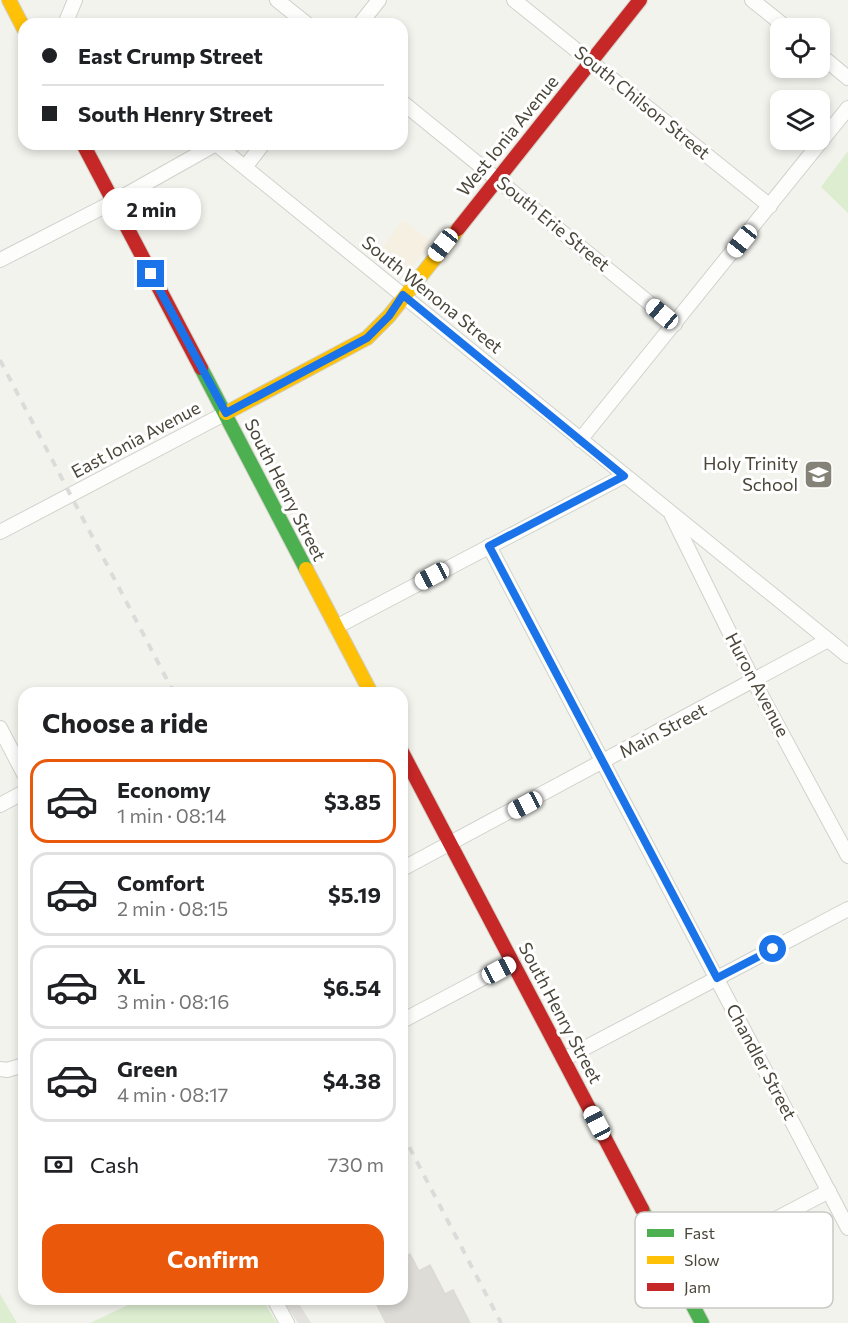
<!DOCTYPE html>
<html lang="en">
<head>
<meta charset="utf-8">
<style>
  body { margin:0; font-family:Commissioner,sans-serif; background:#f2f2f2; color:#202124; height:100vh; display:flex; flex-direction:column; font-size:22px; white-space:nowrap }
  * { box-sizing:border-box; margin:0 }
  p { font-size:20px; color:#757577 }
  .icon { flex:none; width:33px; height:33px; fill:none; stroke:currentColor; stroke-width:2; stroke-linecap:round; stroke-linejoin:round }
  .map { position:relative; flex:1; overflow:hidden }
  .sheet { position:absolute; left:18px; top:687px; width:390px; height:618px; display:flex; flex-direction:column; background:#fff; border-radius:18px; box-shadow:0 3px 9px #0003 }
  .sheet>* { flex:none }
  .hud { position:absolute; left:18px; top:18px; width:390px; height:132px; border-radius:18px; box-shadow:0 3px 9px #0003; display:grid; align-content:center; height:132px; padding:0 24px; background:#fff }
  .buttons { position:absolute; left:770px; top:18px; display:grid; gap:12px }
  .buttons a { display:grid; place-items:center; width:60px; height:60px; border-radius:12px; background:#fff; box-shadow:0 3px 9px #0003; font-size:30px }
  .end { position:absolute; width:27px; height:27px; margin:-14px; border:8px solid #1a73e8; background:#fff; box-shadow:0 0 0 3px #fff }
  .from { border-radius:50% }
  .bubble { position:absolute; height:42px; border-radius:18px; background:#fff; box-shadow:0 3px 9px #0003; font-size:20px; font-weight:700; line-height:42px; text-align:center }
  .car { position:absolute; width:18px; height:36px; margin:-18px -9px; border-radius:8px; box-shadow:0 0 4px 2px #0007; background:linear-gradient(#fff 24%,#345 0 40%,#fff 0 76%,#345 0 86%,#fff 0) }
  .hud b { display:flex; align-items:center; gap:21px; height:57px; font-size:22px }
  .hud b+b { border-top:2px solid #e0e0e0 }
  .hud i { width:15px; height:15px; background:#202124 }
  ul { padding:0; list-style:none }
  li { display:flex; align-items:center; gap:18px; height:84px; margin:0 12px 9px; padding:0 12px; border:3px solid #e0e0e0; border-radius:18px }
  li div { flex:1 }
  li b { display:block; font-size:22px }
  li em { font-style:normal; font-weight:700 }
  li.current { border-color:#ea580c }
  li>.icon { width:54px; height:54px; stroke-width:1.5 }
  h2 { padding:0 24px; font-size:27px; line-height:72px }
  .pay { display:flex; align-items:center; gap:15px; height:66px; padding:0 24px; font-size:22px }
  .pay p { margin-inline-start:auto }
  .button { display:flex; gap:12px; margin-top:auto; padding:12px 24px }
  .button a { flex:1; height:69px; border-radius:18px; background:#ea580c; color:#fff; font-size:24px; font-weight:700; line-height:69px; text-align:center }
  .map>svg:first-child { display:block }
</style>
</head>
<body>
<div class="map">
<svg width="848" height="1323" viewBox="0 0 848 1323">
  <rect width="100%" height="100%" fill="#f3f3ee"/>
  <polygon fill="#f5f0e2" points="402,220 432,241 408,273 379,252"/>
  <g fill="#dcedd0">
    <polygon points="848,151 848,213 821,187"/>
    <polygon points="0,1294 17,1323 0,1323"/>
    <polygon points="141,1299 262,1299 277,1323 90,1323"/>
  </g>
  <polygon fill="#e3e2de" points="282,1299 296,1299 311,1323 298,1323"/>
  <polygon fill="#dddcd7" stroke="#dcdad4" stroke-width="1.5" points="410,1254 419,1271 430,1265 445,1294 453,1290 470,1323 386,1323 374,1299 402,1299 402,1259"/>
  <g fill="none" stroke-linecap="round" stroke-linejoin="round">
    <defs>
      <g id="street">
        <polyline points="277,0 307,24"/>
        <polyline points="514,0 770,206"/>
        <polyline points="752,0 787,28"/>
        <polyline points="65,24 75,0"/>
        <polyline points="360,24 379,0"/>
        <polyline points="819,54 848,78"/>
        <polyline points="402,102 675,324"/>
        <polyline points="246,166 263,144"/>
        <polyline points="0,260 113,202 216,144 848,656"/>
        <polyline points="580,440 848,108"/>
        <polyline points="672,516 754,682 848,856"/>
        <polyline points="0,532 226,413"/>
        <polyline points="489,546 848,1228"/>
        <polyline points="336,627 624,476"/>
        <polyline points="0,728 24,774"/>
        <polyline points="0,805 24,792"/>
        <polyline points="402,869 828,640"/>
        <polyline points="402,1021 513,962"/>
        <polyline points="564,1059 848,909"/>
        <polyline points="0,1069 7,1070 24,1065"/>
        <polyline points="675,1272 829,1191"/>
        <polyline points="274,1299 287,1323"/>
      </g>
      <g id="fast">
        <polyline points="201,368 306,569"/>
        <polyline points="642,1209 702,1323"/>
      </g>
      <g id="slow">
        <polyline points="9,0 24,29"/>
        <polyline points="226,413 367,338 389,316 458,229"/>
        <polyline points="306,569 371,693"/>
      </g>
      <g id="jam">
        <polyline points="83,144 201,368"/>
        <polyline points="458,229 640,0"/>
        <polyline points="402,752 642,1209"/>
      </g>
    </defs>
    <use href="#street" stroke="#d1d1cc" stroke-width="16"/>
    <use href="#fast" stroke="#d2d0c5" stroke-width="16"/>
    <use href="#slow" stroke="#d2d0c5" stroke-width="16"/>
    <use href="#jam" stroke="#d2d0c5" stroke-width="16"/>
    <use href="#street" stroke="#fdfdfc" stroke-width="14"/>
    <use href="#fast" stroke="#4caf50" stroke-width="14"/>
    <use href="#slow" stroke="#ffc107" stroke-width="14"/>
    <use href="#jam" stroke="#c62828" stroke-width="14"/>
    <g stroke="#dbdbda" stroke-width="4" stroke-dasharray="8 8" stroke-linecap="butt">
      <polyline points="0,360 174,693"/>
      <polyline points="402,1133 501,1323"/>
    </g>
  </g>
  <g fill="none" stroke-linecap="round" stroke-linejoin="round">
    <polyline stroke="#1a73e8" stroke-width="8" points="151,274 226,413 367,338 389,316 403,295 624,476 489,546 717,978 773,949"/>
  </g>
  <defs>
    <symbol id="school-square" viewBox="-11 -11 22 22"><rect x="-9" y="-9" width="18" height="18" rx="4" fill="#858378" stroke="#fff"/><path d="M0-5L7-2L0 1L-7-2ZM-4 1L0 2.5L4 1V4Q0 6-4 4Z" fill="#fff"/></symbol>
  </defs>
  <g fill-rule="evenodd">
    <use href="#school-square" x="802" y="458" width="33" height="33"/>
  </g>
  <g text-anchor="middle" stroke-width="6" stroke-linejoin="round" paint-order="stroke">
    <g font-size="18" fill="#4a4639" stroke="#fff">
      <text transform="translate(642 103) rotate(39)" y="6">South Chilson Street</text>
      <text transform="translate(508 136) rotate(-51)" y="6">West Ionia Avenue</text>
      <text transform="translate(553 224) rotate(39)" y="6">South Erie Street</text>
      <text transform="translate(432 295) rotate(39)" y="6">South Wenona Street</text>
      <text transform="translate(136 440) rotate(-28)" y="6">East Ionia Avenue</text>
      <text transform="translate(285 490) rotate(63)" y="6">South Henry Street</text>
      <text transform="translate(757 685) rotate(62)" y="6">Huron Avenue</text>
      <text transform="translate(663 731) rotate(-28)" y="6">Main Street</text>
      <text transform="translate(560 1013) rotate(62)" y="6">South Henry Street</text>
      <text transform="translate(761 1062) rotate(62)" y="6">Chandler Street</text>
    </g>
    <g font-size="18" fill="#4a4639" stroke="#fff" text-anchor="end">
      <text x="798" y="470">Holy Trinity<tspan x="798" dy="21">School</tspan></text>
    </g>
  </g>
  <rect x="635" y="1212" width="198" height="96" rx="9" fill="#fff" stroke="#c9c8c4" stroke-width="1.5"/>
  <rect x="647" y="1229" width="27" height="8" fill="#4caf50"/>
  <rect x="647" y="1256" width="27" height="8" fill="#ffc107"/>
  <rect x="647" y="1283" width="27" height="8" fill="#c62828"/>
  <g font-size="16" fill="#4a4639">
    <text x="684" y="1239">Fast</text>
    <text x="684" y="1266">Slow</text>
    <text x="684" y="1293">Jam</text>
  </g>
</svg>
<div class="buttons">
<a><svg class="icon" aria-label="locate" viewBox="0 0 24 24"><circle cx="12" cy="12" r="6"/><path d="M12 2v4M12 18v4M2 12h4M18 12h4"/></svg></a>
<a><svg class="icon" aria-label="layers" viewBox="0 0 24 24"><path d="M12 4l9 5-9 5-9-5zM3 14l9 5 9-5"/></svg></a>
</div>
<i class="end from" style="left:773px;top:949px"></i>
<i class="end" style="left:151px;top:274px"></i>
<div class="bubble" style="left:102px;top:188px;width:99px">2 min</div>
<i class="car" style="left:742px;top:241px;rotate:219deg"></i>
<i class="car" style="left:443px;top:245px;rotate:218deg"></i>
<i class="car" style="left:662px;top:314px;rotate:310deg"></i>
<i class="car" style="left:432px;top:576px;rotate:242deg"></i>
<i class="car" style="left:525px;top:805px;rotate:242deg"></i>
<i class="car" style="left:499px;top:970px;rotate:62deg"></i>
<i class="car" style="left:597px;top:1123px;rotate:332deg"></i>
<div class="hud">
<b><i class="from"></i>East Crump Street</b>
<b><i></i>South Henry Street</b>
</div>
<section class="sheet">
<h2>Choose a ride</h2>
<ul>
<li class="current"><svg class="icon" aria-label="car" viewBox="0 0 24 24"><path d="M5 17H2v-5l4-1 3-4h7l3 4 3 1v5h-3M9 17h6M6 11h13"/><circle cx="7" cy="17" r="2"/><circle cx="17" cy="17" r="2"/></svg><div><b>Economy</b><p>1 min · 08:14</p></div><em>$3.85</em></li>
<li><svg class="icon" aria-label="car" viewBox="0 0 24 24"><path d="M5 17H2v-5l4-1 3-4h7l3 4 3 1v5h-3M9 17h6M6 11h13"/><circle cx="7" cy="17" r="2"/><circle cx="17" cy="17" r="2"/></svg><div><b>Comfort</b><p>2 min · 08:15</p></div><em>$5.19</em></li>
<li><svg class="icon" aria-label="car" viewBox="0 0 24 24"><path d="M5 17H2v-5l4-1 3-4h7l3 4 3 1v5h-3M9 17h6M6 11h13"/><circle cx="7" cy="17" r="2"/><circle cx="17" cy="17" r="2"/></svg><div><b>XL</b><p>3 min · 08:16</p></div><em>$6.54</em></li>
<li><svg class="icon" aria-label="car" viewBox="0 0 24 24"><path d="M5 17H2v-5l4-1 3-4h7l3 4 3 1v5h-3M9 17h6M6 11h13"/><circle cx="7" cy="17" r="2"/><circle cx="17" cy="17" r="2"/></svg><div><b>Green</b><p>4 min · 08:17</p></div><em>$4.38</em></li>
</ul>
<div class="pay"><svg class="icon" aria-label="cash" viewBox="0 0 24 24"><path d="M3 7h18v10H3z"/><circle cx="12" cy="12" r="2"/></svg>Cash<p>730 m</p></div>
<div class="button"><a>Confirm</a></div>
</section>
</div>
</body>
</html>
